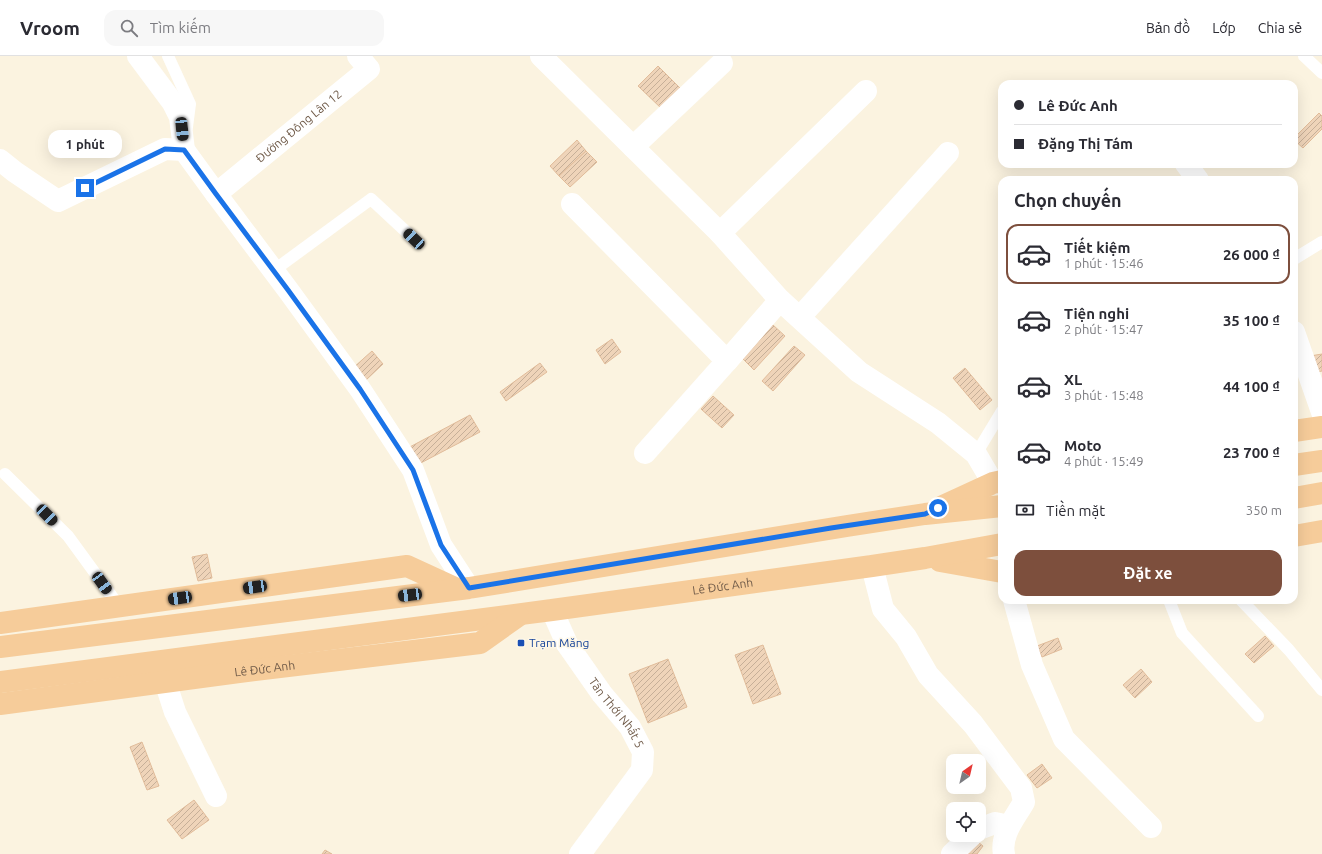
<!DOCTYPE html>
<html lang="vi">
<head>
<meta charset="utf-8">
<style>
  body { margin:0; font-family:Ubuntu,sans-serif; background:#f7f7f7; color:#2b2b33; height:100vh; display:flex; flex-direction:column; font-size:15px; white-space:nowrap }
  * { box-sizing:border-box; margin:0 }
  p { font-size:13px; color:#7c7c81 }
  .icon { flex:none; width:22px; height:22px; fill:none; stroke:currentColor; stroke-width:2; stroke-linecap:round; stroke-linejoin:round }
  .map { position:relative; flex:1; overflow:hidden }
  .side { position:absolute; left:998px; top:120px; width:300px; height:428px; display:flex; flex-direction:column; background:#fff; border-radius:12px; box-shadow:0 4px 16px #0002 }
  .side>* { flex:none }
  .top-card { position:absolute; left:998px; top:24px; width:300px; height:88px; border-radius:12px; box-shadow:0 4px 16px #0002; display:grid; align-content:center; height:88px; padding:0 16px; background:#fff }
  .needle { width:26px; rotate:34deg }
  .fabs { position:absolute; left:946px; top:698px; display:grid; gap:8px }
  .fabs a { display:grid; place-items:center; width:40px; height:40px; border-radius:8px; background:#fff; box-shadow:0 4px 16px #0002; font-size:20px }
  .end { position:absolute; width:18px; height:18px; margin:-9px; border:5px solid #1a73e8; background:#fff; box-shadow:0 0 0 2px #fff }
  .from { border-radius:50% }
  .bubble { position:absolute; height:28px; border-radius:12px; background:#fff; box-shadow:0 4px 16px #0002; font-size:13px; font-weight:700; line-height:28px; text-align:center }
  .car { position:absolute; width:12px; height:24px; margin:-12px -6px; border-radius:5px; box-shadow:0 0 3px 1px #0007; background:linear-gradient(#222 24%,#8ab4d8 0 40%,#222 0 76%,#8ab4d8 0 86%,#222 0) }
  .top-card b { display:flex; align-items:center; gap:14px; height:38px; font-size:15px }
  .top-card b+b { border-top:1px solid #e1e1e2 }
  .top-card i { width:10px; height:10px; background:#2b2b33 }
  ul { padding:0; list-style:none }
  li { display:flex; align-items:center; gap:12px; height:60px; margin:0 8px 6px; padding:0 8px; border:2px solid transparent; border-radius:12px }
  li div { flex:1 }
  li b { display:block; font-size:15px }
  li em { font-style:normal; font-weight:700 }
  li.on { border-color:#7d4f3d }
  li>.icon { width:36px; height:36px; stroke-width:1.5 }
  h2 { padding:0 16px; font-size:18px; line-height:48px }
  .pay { display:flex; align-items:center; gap:10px; height:44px; padding:0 16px; font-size:15px }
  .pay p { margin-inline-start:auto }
  .button { display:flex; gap:8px; margin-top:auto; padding:8px 16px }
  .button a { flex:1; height:46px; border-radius:12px; background:#7d4f3d; color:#fff; font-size:16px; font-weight:700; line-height:46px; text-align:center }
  header { display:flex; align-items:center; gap:24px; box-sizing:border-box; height:56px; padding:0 20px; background:#fff; border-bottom:1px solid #e1e1e2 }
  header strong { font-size:19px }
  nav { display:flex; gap:22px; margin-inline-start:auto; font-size:14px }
  .search { width:280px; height:36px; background:#f7f7f7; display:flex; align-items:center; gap:10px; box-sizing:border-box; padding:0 14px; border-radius:12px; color:#7c7c81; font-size:15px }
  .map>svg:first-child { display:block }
</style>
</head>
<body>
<header>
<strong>Vroom</strong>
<div class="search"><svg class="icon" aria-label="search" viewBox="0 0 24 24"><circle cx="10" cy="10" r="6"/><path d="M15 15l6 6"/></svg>Tìm kiếm</div>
<nav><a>Bản đồ</a><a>Lớp</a><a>Chia sẻ</a></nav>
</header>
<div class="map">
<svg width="1322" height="798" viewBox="0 0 1322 798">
  <defs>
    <pattern id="building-hatch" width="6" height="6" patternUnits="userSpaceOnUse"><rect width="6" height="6" fill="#efd4b9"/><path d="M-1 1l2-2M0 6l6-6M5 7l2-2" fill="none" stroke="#c6af98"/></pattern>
  </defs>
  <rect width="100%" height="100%" fill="#fbf3e0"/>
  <g fill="url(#building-hatch)" stroke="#e1bc9a">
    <polygon points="658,10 683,35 663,54 638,30"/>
    <polygon points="1319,57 1322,60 1322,73 1303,92 1294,84 1294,82"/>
    <polygon points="577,84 586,95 559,120 550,110"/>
    <polygon points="586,95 597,106 570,131 559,120"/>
    <polygon points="773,269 785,280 754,314 743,303"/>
    <polygon points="612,283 621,296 605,308 596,294"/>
    <polygon points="794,290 805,299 773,335 762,325"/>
    <polygon points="372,295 383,308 365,325 353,312"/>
    <polygon points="1322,298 1322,315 1313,317 1310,300"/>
    <polygon points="540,307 547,316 506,345 500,336"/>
    <polygon points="965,312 992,344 980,354 953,322"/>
    <polygon points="713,340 734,359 722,372 701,353"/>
    <polygon points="470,359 480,376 415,410 406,393"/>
    <polygon points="207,498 212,522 198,525 192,501"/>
    <polygon points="1265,580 1274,590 1254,607 1245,598"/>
    <polygon points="1058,582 1062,593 1042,601 1037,590"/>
    <polygon points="763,589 781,638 753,648 735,599"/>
    <polygon points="668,603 687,651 648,667 629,618"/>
    <polygon points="1141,613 1152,626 1135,642 1123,629"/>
    <polygon points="142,686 159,730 147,734 130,691"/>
    <polygon points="1042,708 1052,722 1037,732 1027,719"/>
    <polygon points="194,744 209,764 182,783 167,764"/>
    <polygon points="973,782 983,790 977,798 961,798"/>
    <polygon points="325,794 332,798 322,798"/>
  </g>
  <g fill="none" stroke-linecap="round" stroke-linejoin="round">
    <g stroke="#fff" stroke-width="12">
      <polyline points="168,0 190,48 187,71"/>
      <polyline points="1304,0 1322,17"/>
      <polyline points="1294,203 1322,186"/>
      <polyline points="273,215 371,143 414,183"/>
      <polyline points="976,398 1002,355"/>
      <polyline points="5,418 68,480 119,550"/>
      <polyline points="1169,544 1182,577 1258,660"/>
      <polyline points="1241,544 1289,594 1322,634"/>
    </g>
    <g stroke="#fff" stroke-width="22">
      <polyline points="138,0 173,47 180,61 184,94"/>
      <polyline points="541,0 720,177 780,244 859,316 938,367 976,398 993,427"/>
      <polyline points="633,91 722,7"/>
      <polyline points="0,104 15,116 58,145 165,93 184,94 216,138 288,234 360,333 413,414 441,489 469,532"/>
      <polyline points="1186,108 1198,124"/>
      <path id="s1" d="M216,138L369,13L358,0"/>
      <polyline points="572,148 727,305 780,244"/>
      <polyline points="720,177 866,35"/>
      <polyline points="800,261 948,97"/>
      <polyline points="1294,276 1322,356"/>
      <polyline points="645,397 727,305"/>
      <path d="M872,510L883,553L906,581L928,619L973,668L1021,732L1024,746C1015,762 1000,779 1004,798"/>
      <polyline points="1014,544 1032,609 1064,683 1151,771"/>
      <polyline points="165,625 175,656 216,740"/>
      <polyline points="979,773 995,767 1009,770"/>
      <polyline points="952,798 972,779"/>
    </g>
    <path stroke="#fff" stroke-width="22" id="s2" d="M552,554L567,588L602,638L630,671L643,696L642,714L580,798"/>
    <g stroke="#f6cc9a" stroke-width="22">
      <polyline points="1294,375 1322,371"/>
      <polyline points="1294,409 1322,405"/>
      <polyline points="1294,442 1322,437"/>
      <polyline points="943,450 993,427 1002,425"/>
      <polyline points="1294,480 1322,475"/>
      <polyline points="940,505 1002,516"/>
      <polyline points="0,567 407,510 457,533"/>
      <polyline points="0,591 469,532 847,470 925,458 1002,450"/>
      <path id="s3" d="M0,626L552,554L872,510L925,502L1002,488"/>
      <path id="s4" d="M0,648L239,616L480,587L518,560"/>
    </g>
  </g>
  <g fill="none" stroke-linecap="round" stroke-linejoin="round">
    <polyline stroke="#1a73e8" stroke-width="5" points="85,132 165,93 184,94 216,138 288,234 360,333 413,414 441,489 469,532 831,472 925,458 938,452"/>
  </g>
  <rect fill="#1a4fb4" stroke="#fef7e6" stroke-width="1.5" x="517" y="583" width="8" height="8" rx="2"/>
  <g text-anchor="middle" stroke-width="3" stroke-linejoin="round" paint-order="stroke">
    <g font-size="12" fill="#705b49" stroke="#fef7e6">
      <text dy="4" stroke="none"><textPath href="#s1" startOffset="107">Đường Đông Lân 12</textPath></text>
      <text dy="4" stroke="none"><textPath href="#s3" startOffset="729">Lê Đức Anh</textPath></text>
      <text dy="4" stroke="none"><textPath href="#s4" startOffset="267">Lê Đức Anh</textPath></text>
      <text dy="4" stroke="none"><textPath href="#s2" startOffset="122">Tân Thới Nhất 5</textPath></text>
    </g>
    <g font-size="12" fill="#164399" stroke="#fef7e6" text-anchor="start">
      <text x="529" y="591">Trạm Măng</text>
    </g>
  </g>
</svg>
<div class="fabs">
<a><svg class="needle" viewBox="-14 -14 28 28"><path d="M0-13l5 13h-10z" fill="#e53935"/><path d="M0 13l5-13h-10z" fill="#7c7c81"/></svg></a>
<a><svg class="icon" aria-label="locate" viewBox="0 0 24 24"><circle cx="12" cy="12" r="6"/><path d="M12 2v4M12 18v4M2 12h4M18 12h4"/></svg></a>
</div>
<i class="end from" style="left:938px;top:452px"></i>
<i class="end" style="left:85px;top:132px"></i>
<div class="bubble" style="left:48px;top:74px;width:74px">1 phút</div>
<i class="car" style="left:182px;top:73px;rotate:174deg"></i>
<i class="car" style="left:414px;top:183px;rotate:313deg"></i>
<i class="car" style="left:47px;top:459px;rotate:135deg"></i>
<i class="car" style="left:102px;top:527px;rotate:144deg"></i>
<i class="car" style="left:255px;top:531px;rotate:262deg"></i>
<i class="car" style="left:410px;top:539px;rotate:263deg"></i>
<i class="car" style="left:180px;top:542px;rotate:262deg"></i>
<div class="top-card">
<b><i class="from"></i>Lê Đức Anh</b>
<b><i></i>Đặng Thị Tám</b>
</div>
<section class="side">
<h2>Chọn chuyến</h2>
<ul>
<li class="on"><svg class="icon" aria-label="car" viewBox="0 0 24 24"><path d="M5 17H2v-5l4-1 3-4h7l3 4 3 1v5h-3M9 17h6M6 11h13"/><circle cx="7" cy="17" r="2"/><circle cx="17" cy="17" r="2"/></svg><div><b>Tiết kiệm</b><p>1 phút · 15:46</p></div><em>26 000 ₫</em></li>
<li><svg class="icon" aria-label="car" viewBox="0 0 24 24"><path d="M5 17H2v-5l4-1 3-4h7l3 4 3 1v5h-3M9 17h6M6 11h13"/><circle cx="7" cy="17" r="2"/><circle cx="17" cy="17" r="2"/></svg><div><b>Tiện nghi</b><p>2 phút · 15:47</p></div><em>35 100 ₫</em></li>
<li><svg class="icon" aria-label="car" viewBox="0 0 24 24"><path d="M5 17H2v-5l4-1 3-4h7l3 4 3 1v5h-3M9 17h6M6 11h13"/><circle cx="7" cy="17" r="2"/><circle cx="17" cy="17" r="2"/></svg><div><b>XL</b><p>3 phút · 15:48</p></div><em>44 100 ₫</em></li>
<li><svg class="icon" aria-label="car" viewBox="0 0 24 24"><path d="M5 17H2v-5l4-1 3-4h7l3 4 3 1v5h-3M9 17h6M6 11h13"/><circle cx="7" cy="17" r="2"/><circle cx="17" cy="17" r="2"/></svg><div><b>Moto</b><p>4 phút · 15:49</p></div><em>23 700 ₫</em></li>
</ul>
<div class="pay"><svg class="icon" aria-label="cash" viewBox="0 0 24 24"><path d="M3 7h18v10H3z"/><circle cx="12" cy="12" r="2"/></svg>Tiền mặt<p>350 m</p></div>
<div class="button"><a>Đặt xe</a></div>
</section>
</div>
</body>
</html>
